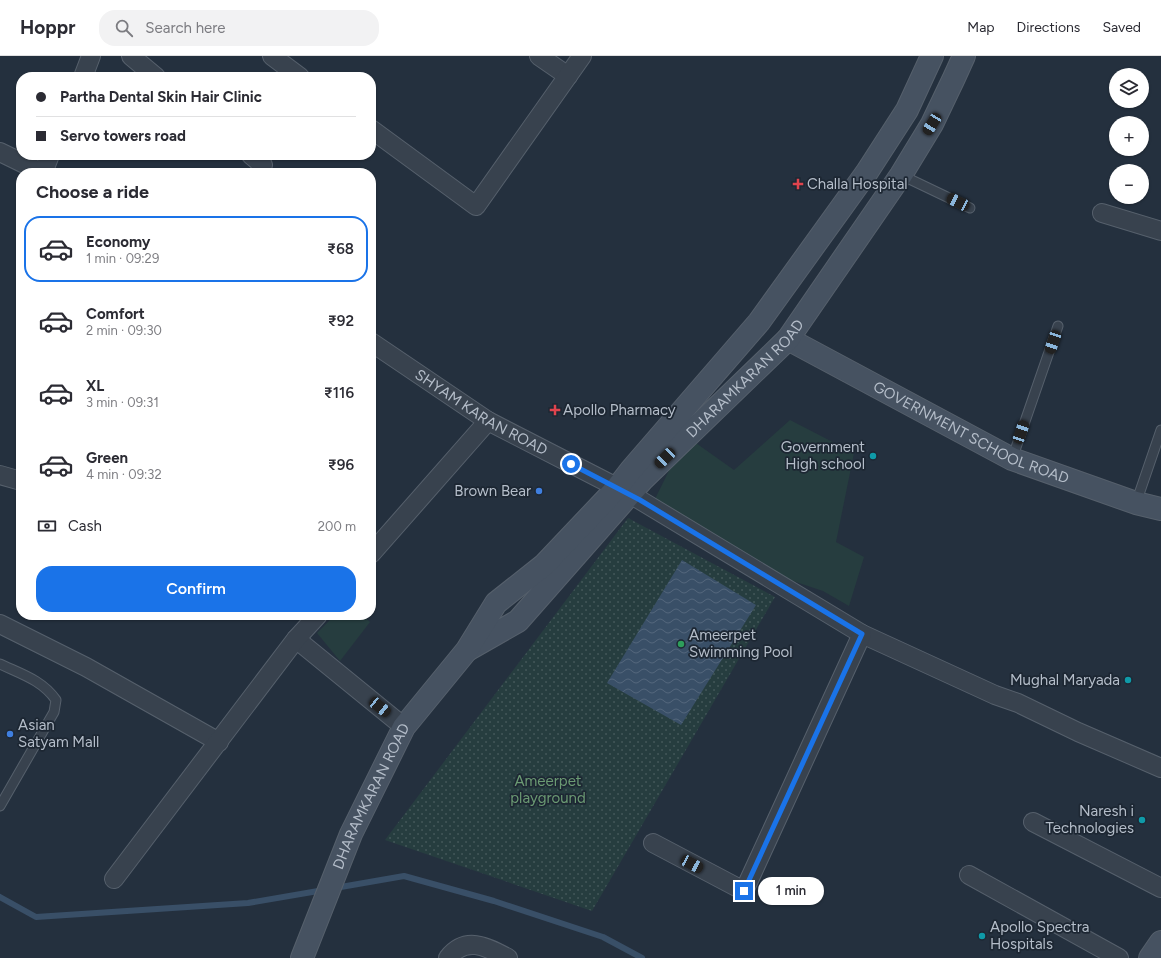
<!DOCTYPE html>
<html lang="en">
<head>
<meta charset="utf-8">
<style>
  body { margin:0; font-family:Figtree,sans-serif; background:#f2f2f3; color:#2b2b33; height:100vh; display:flex; flex-direction:column; font-size:15px; white-space:nowrap }
  * { box-sizing:border-box; margin:0 }
  p { font-size:13px; color:#7c7c81 }
  .icon { flex:none; width:22px; height:22px; fill:none; stroke:currentColor; stroke-width:2; stroke-linecap:round; stroke-linejoin:round }
  .map { position:relative; flex:1; overflow:hidden }
  .details { position:absolute; left:16px; top:112px; width:360px; height:452px; display:flex; flex-direction:column; background:#fff; border-radius:16px; box-shadow:0 1px 3px #0004 }
  .details>* { flex:none }
  .guide { position:absolute; left:16px; top:16px; width:360px; height:88px; border-radius:16px; box-shadow:0 1px 3px #0004; display:grid; align-content:center; height:88px; padding:0 20px; background:#fff }
  .controls { position:absolute; left:1109px; top:12px; display:grid; gap:8px }
  .controls a { display:grid; place-items:center; width:40px; height:40px; border-radius:50%; background:#fff; box-shadow:0 1px 3px #0004; font-size:20px }
  .end { position:absolute; width:18px; height:18px; margin:-9px; border:5px solid #1a73e8; background:#fff; box-shadow:0 0 0 2px #fff }
  .from { border-radius:50% }
  .bubble { position:absolute; height:28px; border-radius:14px; background:#fff; box-shadow:0 1px 3px #0004; font-size:13px; font-weight:600; line-height:28px; text-align:center }
  .car { position:absolute; width:12px; height:24px; margin:-12px -6px; border-radius:5px; box-shadow:0 0 3px 1px #0007; background:linear-gradient(#222 24%,#8ab4d8 0 40%,#222 0 76%,#8ab4d8 0 86%,#222 0) }
  .guide b { display:flex; align-items:center; gap:14px; height:38px; font-size:15px }
  .guide b+b { border-top:1px solid #e1e1e2 }
  .guide i { width:10px; height:10px; background:#2b2b33 }
  ul { padding:0; list-style:none }
  li { display:flex; align-items:center; gap:12px; height:66px; margin:0 8px 6px; padding:0 12px; border:2px solid transparent; border-radius:16px }
  li div { flex:1 }
  li b { display:block; font-size:15px }
  li em { font-style:normal; font-weight:600 }
  li.active { border-color:#1a73e8 }
  li>.icon { width:36px; height:36px; stroke-width:1.5 }
  h2 { padding:0 20px; font-size:18px; line-height:48px }
  .pay { display:flex; align-items:center; gap:10px; height:44px; padding:0 20px; font-size:15px }
  .pay p { margin-inline-start:auto }
  .button { display:flex; gap:8px; margin-top:auto; padding:8px 20px }
  .button a { flex:1; height:46px; border-radius:16px; background:#1a73e8; color:#fff; font-size:16px; font-weight:600; line-height:46px; text-align:center }
  header { display:flex; align-items:center; gap:24px; box-sizing:border-box; height:56px; padding:0 20px; background:#fff; border-bottom:1px solid #e1e1e2 }
  header strong { font-size:19px }
  nav { display:flex; gap:22px; margin-inline-start:auto; font-size:14px }
  .search { width:280px; height:36px; background:#f2f2f3; display:flex; align-items:center; gap:10px; box-sizing:border-box; padding:0 14px; border-radius:16px; color:#7c7c81; font-size:15px }
  .map>svg:first-child { display:block }
</style>
</head>
<body>
<header>
<strong>Hoppr</strong>
<div class="search"><svg class="icon" aria-label="search" viewBox="0 0 24 24"><circle cx="10" cy="10" r="6"/><path d="M15 15l6 6"/></svg>Search here</div>
<nav><a>Map</a><a>Directions</a><a>Saved</a></nav>
</header>
<div class="map">
<svg width="1161" height="902" viewBox="0 0 1161 902">
  <defs>
    <pattern id="park-dots" width="8" height="8" patternUnits="userSpaceOnUse"><rect width="8" height="8" fill="#263d3f"/><path d="M2 2h.1M6 6h.1" fill="none" stroke="#435759" stroke-width="1.8" stroke-linecap="round"/></pattern>
    <pattern id="water-waves" width="16" height="10" patternUnits="userSpaceOnUse"><rect width="16" height="10" fill="#394f67"/><path d="M0 5q4-4 8 0t8 0" fill="none" stroke="#53667b"/></pattern>
  </defs>
  <rect width="100%" height="100%" fill="#24303e"/>
  <g fill="#263d3f">
    <polygon points="790,364 854,397 836,486 864,501 849,550 823,535 775,519 655,443 686,380 734,414"/>
    <polygon points="335,559 362,559 370,566 340,605 317,577"/>
  </g>
  <polygon fill="url(#park-dots)" points="628,462 775,541 592,855 385,784"/>
  <polygon fill="url(#water-waves)" points="682,504 756,549 681,669 607,627"/>
  <g fill="none" stroke-linecap="round" stroke-linejoin="round">
    <g stroke="#394f67" stroke-width="6">
      <polyline points="335,832 404,820 494,845 603,881 642,902"/>
      <polyline points="0,841 36,861 248,847 324,834"/>
    </g>
    <defs>
      <g id="lane">
        <polyline points="901,119 970,152"/>
        <polyline points="1012,403 1058,270"/>
        <polyline points="1136,447 1161,374"/>
        <path d="M0,608C21,618 42,624 56,644L54,656L0,750"/>
      </g>
      <g id="street">
        <polyline points="131,0 156,21"/>
        <polyline points="272,0 300,21"/>
        <polyline points="539,0 568,20"/>
        <polyline points="83,21 91,0"/>
        <polyline points="371,73 476,150 582,0"/>
        <polyline points="0,96 43,117"/>
        <polyline points="251,99 263,109 259,117"/>
        <polyline points="43,117 50,99"/>
        <polyline points="1102,157 1161,175"/>
        <path id="s1" d="M371,286L488,365L630,438L862,578L995,639L1018,647L1078,676L1161,712"/>
        <polyline points="0,419 21,425"/>
        <polyline points="371,498 488,365"/>
        <polyline points="0,568 86,611 219,686"/>
        <polyline points="296,583 404,671"/>
        <polyline points="1033,766 1161,832"/>
        <polyline points="653,787 744,835 862,578"/>
        <polyline points="969,819 1119,902"/>
        <polyline points="114,823 296,583 318,559"/>
        <path d="M448,902C466,879 487,891 508,902"/>
      </g>
      <g id="secondary">
        <path id="s2" d="M788,283L1012,403L1136,447L1161,453"/>
        <path id="s3" d="M469,593L518,565L643,423L788,283L901,119L932,68L954,22L964,0"/>
        <path id="s4" d="M302,902L351,778L404,671L467,594L496,547L544,509L617,432L631,414L759,266L867,116L907,54L932,0"/>
        <polyline points="1150,902 1161,886"/>
      </g>
    </defs>
    <use href="#lane" stroke="#56606c" stroke-width="11"/>
    <use href="#street" stroke="#56606c" stroke-width="20"/>
    <use href="#secondary" stroke="#56606c" stroke-width="24"/>
    <use href="#lane" stroke="#38424e" stroke-width="9"/>
    <use href="#street" stroke="#38424e" stroke-width="18"/>
    <use href="#secondary" stroke="#465261" stroke-width="22"/>
  </g>
  <g fill="none" stroke-linecap="round" stroke-linejoin="round">
    <polyline stroke="#1a73e8" stroke-width="5" points="571,408 640,444 862,578 744,835"/>
  </g>
  <g fill="#e0444e" stroke="#1d2733" stroke-width="1.5">
    <path d="M796 122h4v4h4v4h-4v4h-4v-4h-4v-4h4z"/>
    <path d="M553 348h4v4h4v4h-4v4h-4v-4h-4v-4h4z"/>
  </g>
  <g fill="#0f9aa8" stroke="#1d2733" stroke-width="1.5">
    <circle cx="873" cy="400" r="4"/>
    <circle cx="1128" cy="624" r="4"/>
    <circle cx="1142" cy="764" r="4"/>
    <circle cx="982" cy="880" r="4"/>
  </g>
  <g fill="#3f7fe0" stroke="#1d2733" stroke-width="1.5">
    <circle cx="539" cy="435" r="4"/>
    <circle cx="10" cy="678" r="4"/>
  </g>
  <circle fill="#2e9e5b" stroke="#1d2733" stroke-width="1.5" cx="681" cy="588" r="4"/>
  <g text-anchor="middle" stroke-width="3.5" stroke-linejoin="round" paint-order="stroke">
    <g font-size="15" fill="#b4bdc9" stroke="#1d2733" text-anchor="start">
      <text x="807" y="133">Challa Hospital</text>
      <text x="563" y="359">Apollo Pharmacy</text>
      <text x="865" y="396" text-anchor="end">Government<tspan x="865" dy="17">High school</tspan></text>
      <text x="531" y="440" text-anchor="end">Brown Bear</text>
      <text x="689" y="584">Ameerpet<tspan x="689" dy="17">Swimming Pool</tspan></text>
      <text x="1120" y="629" text-anchor="end">Mughal Maryada</text>
      <text x="18" y="674">Asian<tspan x="18" dy="17">Satyam Mall</tspan></text>
      <text x="1134" y="760" text-anchor="end">Naresh i<tspan x="1134" dy="17">Technologies</tspan></text>
      <text x="990" y="876">Apollo Spectra<tspan x="990" dy="17">Hospitals</tspan></text>
    </g>
    <g font-size="15" fill="#b4bdc9" stroke="#1d2733">
      <text dy="5" stroke="none"><textPath href="#s3" startOffset="389">DHARAMKARAN ROAD</textPath></text>
      <text dy="5" stroke="none"><textPath href="#s1" startOffset="131">SHYAM KARAN ROAD</textPath></text>
      <text dy="5" stroke="none"><textPath href="#s2" startOffset="206">GOVERNMENT SCHOOL ROAD</textPath></text>
      <text dy="5" stroke="none"><textPath href="#s4" startOffset="176">DHARAMKARAN ROAD</textPath></text>
    </g>
    <g font-size="15" fill="#6b9a73" stroke="#1d2733">
      <text x="548" y="730">Ameerpet<tspan x="548" dy="17">playground</tspan></text>
    </g>
  </g>
</svg>
<div class="controls">
<a><svg class="icon" aria-label="layers" viewBox="0 0 24 24"><path d="M12 4l9 5-9 5-9-5zM3 14l9 5 9-5"/></svg></a>
<a>+</a>
<a>−</a>
</div>
<i class="end from" style="left:571px;top:408px"></i>
<i class="end" style="left:744px;top:835px"></i>
<div class="bubble" style="left:758px;top:821px;width:66px">1 min</div>
<i class="car" style="left:932px;top:68px;rotate:212deg"></i>
<i class="car" style="left:958px;top:146px;rotate:296deg"></i>
<i class="car" style="left:1053px;top:286px;rotate:199deg"></i>
<i class="car" style="left:1021px;top:376px;rotate:19deg"></i>
<i class="car" style="left:665px;top:402px;rotate:226deg"></i>
<i class="car" style="left:380px;top:651px;rotate:129deg"></i>
<i class="car" style="left:692px;top:808px;rotate:118deg"></i>
<div class="guide">
<b><i class="from"></i>Partha Dental Skin Hair Clinic</b>
<b><i></i>Servo towers road</b>
</div>
<section class="details">
<h2>Choose a ride</h2>
<ul>
<li class="active"><svg class="icon" aria-label="car" viewBox="0 0 24 24"><path d="M5 17H2v-5l4-1 3-4h7l3 4 3 1v5h-3M9 17h6M6 11h13"/><circle cx="7" cy="17" r="2"/><circle cx="17" cy="17" r="2"/></svg><div><b>Economy</b><p>1 min · 09:29</p></div><em>₹68</em></li>
<li><svg class="icon" aria-label="car" viewBox="0 0 24 24"><path d="M5 17H2v-5l4-1 3-4h7l3 4 3 1v5h-3M9 17h6M6 11h13"/><circle cx="7" cy="17" r="2"/><circle cx="17" cy="17" r="2"/></svg><div><b>Comfort</b><p>2 min · 09:30</p></div><em>₹92</em></li>
<li><svg class="icon" aria-label="car" viewBox="0 0 24 24"><path d="M5 17H2v-5l4-1 3-4h7l3 4 3 1v5h-3M9 17h6M6 11h13"/><circle cx="7" cy="17" r="2"/><circle cx="17" cy="17" r="2"/></svg><div><b>XL</b><p>3 min · 09:31</p></div><em>₹116</em></li>
<li><svg class="icon" aria-label="car" viewBox="0 0 24 24"><path d="M5 17H2v-5l4-1 3-4h7l3 4 3 1v5h-3M9 17h6M6 11h13"/><circle cx="7" cy="17" r="2"/><circle cx="17" cy="17" r="2"/></svg><div><b>Green</b><p>4 min · 09:32</p></div><em>₹96</em></li>
</ul>
<div class="pay"><svg class="icon" aria-label="cash" viewBox="0 0 24 24"><path d="M3 7h18v10H3z"/><circle cx="12" cy="12" r="2"/></svg>Cash<p>200 m</p></div>
<div class="button"><a>Confirm</a></div>
</section>
</div>
</body>
</html>
